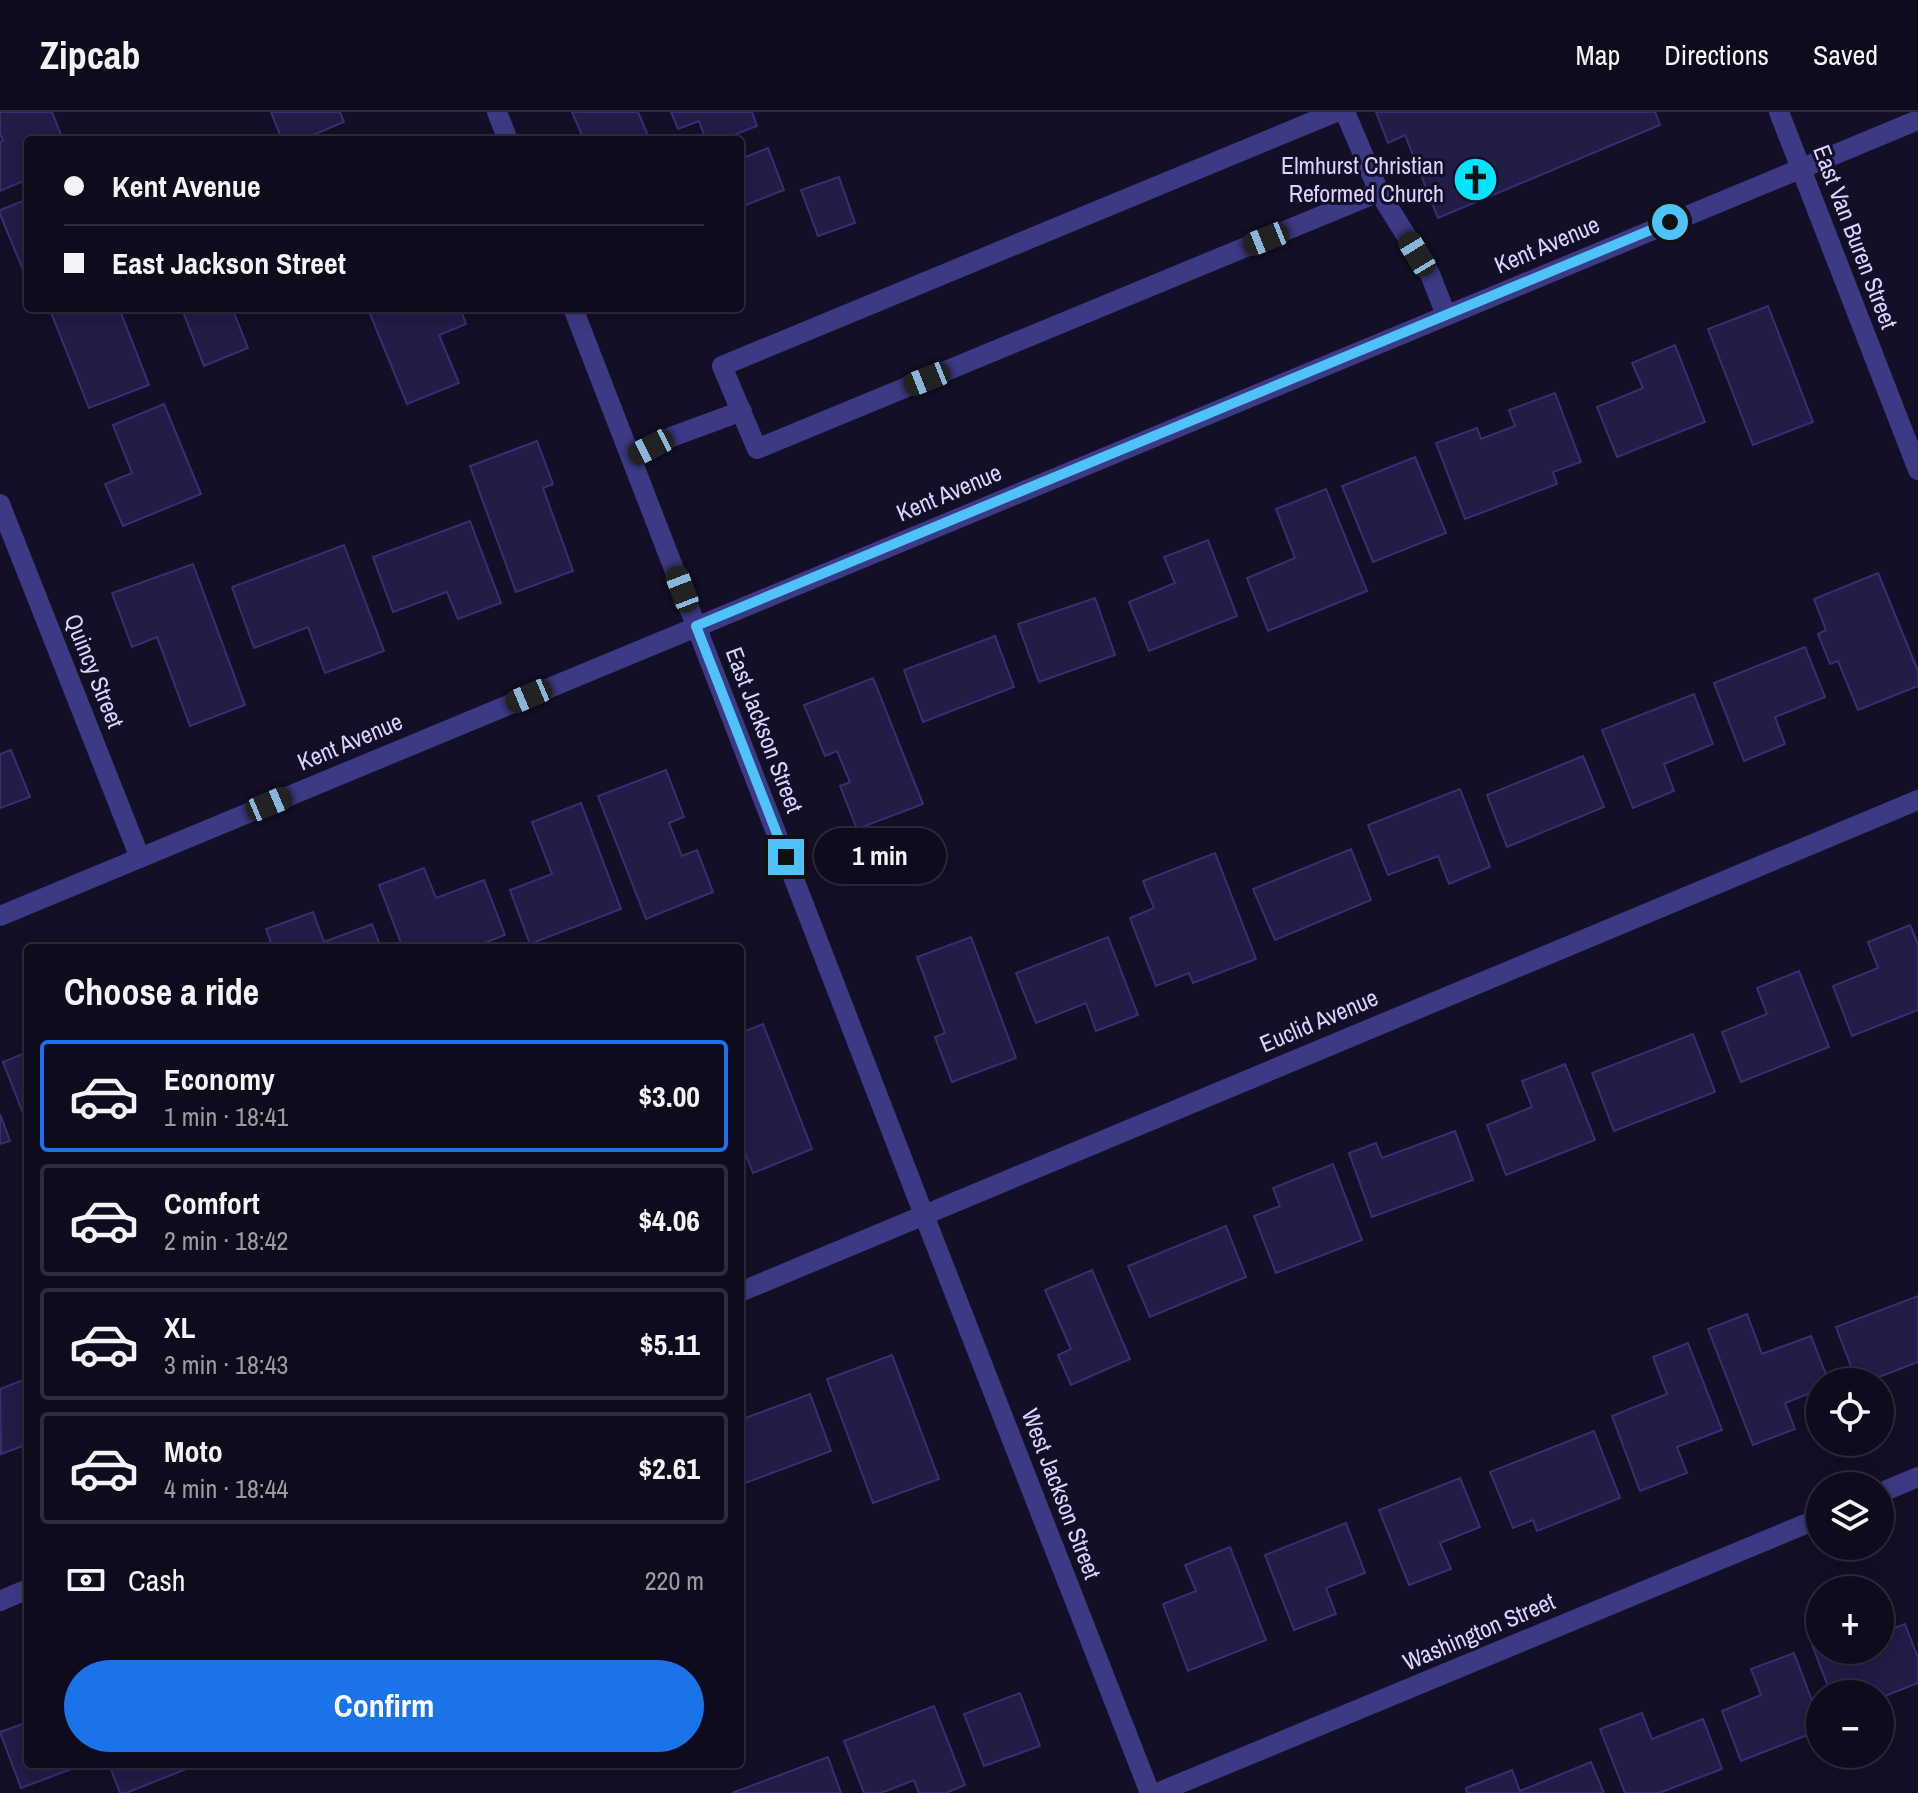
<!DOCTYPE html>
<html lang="en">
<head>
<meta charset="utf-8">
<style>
  body { margin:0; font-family:"Archivo Narrow",sans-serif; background:#1c1929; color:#f1f3f6; height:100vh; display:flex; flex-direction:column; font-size:30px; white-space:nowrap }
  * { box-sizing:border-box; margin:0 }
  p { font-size:26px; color:#9b9ba3 }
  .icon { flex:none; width:44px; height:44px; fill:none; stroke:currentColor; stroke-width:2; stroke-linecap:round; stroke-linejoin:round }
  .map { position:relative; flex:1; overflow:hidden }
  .panel { position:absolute; left:24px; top:832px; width:720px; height:824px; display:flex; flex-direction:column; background:#0e0b1c; border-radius:8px; box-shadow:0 4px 20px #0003,0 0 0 2px #2e2b3b }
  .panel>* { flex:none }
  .banner { position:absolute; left:24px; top:24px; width:720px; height:176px; border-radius:8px; box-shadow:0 4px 20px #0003,0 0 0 2px #2e2b3b; display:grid; align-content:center; height:176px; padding:0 40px; background:#0e0b1c }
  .tools { position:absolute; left:1806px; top:1256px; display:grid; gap:16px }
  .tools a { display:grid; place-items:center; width:88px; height:88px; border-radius:50%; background:#0e0b1c; box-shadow:0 4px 20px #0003,0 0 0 2px #2e2b3b; font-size:40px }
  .end { position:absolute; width:36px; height:36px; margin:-18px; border:10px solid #4fc3f7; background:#111; box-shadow:0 0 0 4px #111 }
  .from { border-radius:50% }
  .bubble { position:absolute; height:56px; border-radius:28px; background:#0e0b1c; box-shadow:0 4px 20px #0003,0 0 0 2px #2e2b3b; font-size:26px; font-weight:700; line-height:56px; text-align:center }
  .car { position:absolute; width:24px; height:48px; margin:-24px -12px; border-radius:10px; box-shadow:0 0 6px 2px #0007; background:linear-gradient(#222 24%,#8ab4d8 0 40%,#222 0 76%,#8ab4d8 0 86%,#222 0) }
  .banner b { display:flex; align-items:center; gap:28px; height:76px; font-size:30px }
  .banner b+b { border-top:2px solid #2e2b3b }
  .banner i { width:20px; height:20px; background:#f1f3f6 }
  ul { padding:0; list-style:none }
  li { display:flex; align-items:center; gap:24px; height:112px; margin:0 16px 12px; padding:0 24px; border:4px solid #2e2b3b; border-radius:8px }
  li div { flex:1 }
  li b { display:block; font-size:30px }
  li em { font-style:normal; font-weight:700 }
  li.selected { border-color:#1a73e8 }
  li>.icon { width:72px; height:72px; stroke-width:1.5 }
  h2 { padding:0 40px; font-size:36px; line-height:96px }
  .pay { display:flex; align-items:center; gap:20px; height:88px; padding:0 40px; font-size:30px }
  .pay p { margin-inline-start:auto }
  .button { display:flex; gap:16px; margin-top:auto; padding:16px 40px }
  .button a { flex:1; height:92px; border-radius:48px; background:#1a73e8; color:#fff; font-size:32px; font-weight:700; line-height:92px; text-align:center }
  header { display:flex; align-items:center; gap:48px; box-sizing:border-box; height:112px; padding:0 40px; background:#0e0b1c; border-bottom:2px solid #2e2b3b }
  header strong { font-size:38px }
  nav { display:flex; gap:44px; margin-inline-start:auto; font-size:28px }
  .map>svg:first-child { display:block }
</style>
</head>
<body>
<header>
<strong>Zipcab</strong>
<nav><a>Map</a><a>Directions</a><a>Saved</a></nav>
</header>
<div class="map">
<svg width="1918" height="1681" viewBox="0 0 1918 1681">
  <rect width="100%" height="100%" fill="#130f26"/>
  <g fill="#241b47" stroke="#3b2d73" stroke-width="2">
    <polygon points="0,0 52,0 63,28 28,28 28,67 0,79 0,30 3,29 0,21"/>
    <polygon points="271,0 340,0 344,10 301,28 282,28"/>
    <polygon points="572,0 638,0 650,28 584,28"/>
    <polygon points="671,0 752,0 757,14 721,28 706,28 699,9 678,17"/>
    <polygon points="1376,0 1655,0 1660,13 1438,106 1405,23 1388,31"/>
    <polygon points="768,36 784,78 741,95 740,47"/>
    <polygon points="839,65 855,111 818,124 801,78"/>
    <polygon points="28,87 28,156 23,158 0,102 0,98"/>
    <polygon points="1768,194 1813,310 1753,333 1708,217"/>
    <polygon points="54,196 119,196 149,273 89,296 50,198"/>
    <polygon points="185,196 232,196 248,236 204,254 182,197"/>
    <polygon points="385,196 460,196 466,212 439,223 459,271 407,292 370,202"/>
    <polygon points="1675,233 1705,310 1617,345 1597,295 1643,276 1632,251"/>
    <polygon points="1555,281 1581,350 1553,360 1557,372 1465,407 1436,331 1477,316 1481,327 1515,314 1509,298"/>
    <polygon points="164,292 201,382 123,414 105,372 132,361 113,313"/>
    <polygon points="537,329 553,372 543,376 573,459 516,480 470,354"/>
    <polygon points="1415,345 1446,421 1373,450 1342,374"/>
    <polygon points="1326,377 1367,479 1268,519 1247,466 1295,446 1276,397"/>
    <polygon points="470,409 501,491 458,507 447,480 393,500 373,445"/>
    <polygon points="1208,428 1237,504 1149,539 1129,490 1175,471 1164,445"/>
    <polygon points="344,433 384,539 325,561 308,515 254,536 232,475"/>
    <polygon points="193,452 245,593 190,614 157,525 132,535 112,481"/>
    <polygon points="1878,461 1918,559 1918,574 1858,598 1838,549 1830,552 1818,522 1826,518 1814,487"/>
    <polygon points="1095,486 1115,543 1039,570 1018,512"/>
    <polygon points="995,524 1014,575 923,610 904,558"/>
    <polygon points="1805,535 1825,585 1775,605 1785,632 1744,649 1714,571"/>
    <polygon points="873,566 923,692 857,717 840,674 850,670 837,639 825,644 804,593"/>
    <polygon points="1694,582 1713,632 1664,652 1674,679 1633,696 1602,618"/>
    <polygon points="11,638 30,685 0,696 0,642"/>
    <polygon points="1583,644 1604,695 1507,735 1487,683"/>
    <polygon points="666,658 684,705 669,711 682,744 697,738 713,780 646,807 598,684"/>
    <polygon points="1460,677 1490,755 1449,772 1438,744 1388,763 1368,713"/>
    <polygon points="581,691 621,797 530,832 510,778 552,762 532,710"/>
    <polygon points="1351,737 1371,788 1275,828 1253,777"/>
    <polygon points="1215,741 1256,847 1193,871 1189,861 1156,874 1130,806 1154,796 1143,769"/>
    <polygon points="424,756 436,786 484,768 505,823 471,836 403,836 379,773"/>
    <polygon points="313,800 324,830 372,812 381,836 273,836 266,817"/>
    <polygon points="1910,813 1918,832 1918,898 1852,924 1833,874 1878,856 1868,830"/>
    <polygon points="971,825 1016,946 952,970 935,925 945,921 917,845"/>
    <polygon points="1108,825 1138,903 1096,919 1086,891 1036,911 1016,861"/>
    <polygon points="1799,859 1829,935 1741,970 1722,920 1767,902 1757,876"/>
    <polygon points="763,912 812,1037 753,1061 740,1028 740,921"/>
    <polygon points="1693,922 1715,980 1614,1019 1592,961"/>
    <polygon points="28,940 28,1014 3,950"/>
    <polygon points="1565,952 1595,1028 1506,1063 1487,1013 1532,995 1522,969"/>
    <polygon points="0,1002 10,1029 0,1032"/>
    <polygon points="1455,1019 1473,1068 1372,1105 1349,1041 1376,1031 1382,1046"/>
    <polygon points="1333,1052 1362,1128 1276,1161 1254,1104 1280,1094 1273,1076"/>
    <polygon points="1226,1114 1246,1165 1150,1205 1128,1154"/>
    <polygon points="1092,1158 1130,1247 1071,1273 1058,1243 1071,1237 1045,1178"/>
    <polygon points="1918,1184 1918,1250 1866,1270 1857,1270 1836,1215"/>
    <polygon points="1747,1202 1762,1242 1811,1224 1829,1270 1820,1270 1820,1277 1785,1291 1795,1317 1753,1333 1708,1217"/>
    <polygon points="1688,1231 1722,1318 1677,1335 1687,1361 1640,1379 1612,1304 1667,1282 1653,1245"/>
    <polygon points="892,1243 939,1367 873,1391 827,1267"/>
    <polygon points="28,1266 28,1332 1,1342 0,1277"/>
    <polygon points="810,1282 831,1339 740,1373 740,1308"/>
    <polygon points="1594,1319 1620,1386 1537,1419 1533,1408 1513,1416 1490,1360"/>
    <polygon points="1460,1366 1480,1415 1440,1431 1451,1457 1409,1473 1379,1398"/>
    <polygon points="1346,1411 1365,1461 1326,1476 1336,1502 1294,1518 1265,1443"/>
    <polygon points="1230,1435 1266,1528 1188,1559 1163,1492 1196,1479 1185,1453"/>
    <polygon points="1905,1512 1918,1546 1918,1571 1880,1586 1880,1582 1831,1582 1812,1533 1820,1530 1820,1538 1880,1538 1880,1521"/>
    <polygon points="1794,1541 1820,1610 1820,1618 1741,1649 1722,1599 1761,1583 1751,1557"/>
    <polygon points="1020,1581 1040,1634 984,1654 964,1602"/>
    <polygon points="934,1594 965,1673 946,1681 919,1681 914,1668 881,1681 864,1681 844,1629"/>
    <polygon points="1642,1601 1652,1627 1703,1607 1722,1657 1659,1681 1625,1681 1600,1617"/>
    <polygon points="28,1610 28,1652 82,1653 21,1676 0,1620"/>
    <polygon points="828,1645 841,1681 732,1681"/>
    <polygon points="1591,1650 1604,1681 1467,1681 1466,1676 1512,1658 1520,1679"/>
    <polygon points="109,1652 199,1652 126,1681 120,1681"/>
  </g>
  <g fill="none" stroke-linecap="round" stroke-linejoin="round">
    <g stroke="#3d3a85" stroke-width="20">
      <polyline points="497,0 508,28"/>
      <polyline points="1336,0 722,254 757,337 1379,80"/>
      <polyline points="1345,0 1379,80 1430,162 1446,203"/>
      <polyline points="1779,0 1918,358"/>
      <polyline points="573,196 924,1103 1150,1681"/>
      <polyline points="631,345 671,325 742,299"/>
      <polyline points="0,392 140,746"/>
      <polyline points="0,804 1918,8"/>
      <polyline points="740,1180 1918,688"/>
      <polyline points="1880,1381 1918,1365"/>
      <polyline points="0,1489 28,1477"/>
      <polyline points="1157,1681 1820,1406"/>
    </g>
  </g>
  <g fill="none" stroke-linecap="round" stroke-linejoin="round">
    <polyline stroke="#4fc3f7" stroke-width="10" points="786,745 696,514 1670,110"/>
  </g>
  <defs>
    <symbol id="church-disc" viewBox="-11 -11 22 22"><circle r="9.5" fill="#00e5ff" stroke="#130f26"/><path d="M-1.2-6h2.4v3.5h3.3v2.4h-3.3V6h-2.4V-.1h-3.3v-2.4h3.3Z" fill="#111"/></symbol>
  </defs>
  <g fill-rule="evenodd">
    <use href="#church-disc" x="1450" y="42" width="51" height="51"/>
  </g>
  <g text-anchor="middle" stroke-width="6" stroke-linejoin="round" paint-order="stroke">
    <g font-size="24" fill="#d9d4ff" stroke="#130f26" text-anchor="end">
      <text x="1444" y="62">Elmhurst Christian<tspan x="1444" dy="28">Reformed Church</tspan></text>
    </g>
    <g font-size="24" fill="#d9d4ff" stroke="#130f26">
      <text transform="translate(1855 125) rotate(69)" y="8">East Van Buren Street</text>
      <text transform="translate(1547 133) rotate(-23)" y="8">Kent Avenue</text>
      <text transform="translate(949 381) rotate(-23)" y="8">Kent Avenue</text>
      <text transform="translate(94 559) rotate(68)" y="8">Quincy Street</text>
      <text transform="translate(764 618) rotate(69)" y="8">East Jackson Street</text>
      <text transform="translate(350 630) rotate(-23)" y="8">Kent Avenue</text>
      <text transform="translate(1319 909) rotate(-23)" y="8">Euclid Avenue</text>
      <text transform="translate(1061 1382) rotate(69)" y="8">West Jackson Street</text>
      <text transform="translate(1479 1520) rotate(-23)" y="8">Washington Street</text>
    </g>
  </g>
</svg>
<div class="tools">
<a><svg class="icon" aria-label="locate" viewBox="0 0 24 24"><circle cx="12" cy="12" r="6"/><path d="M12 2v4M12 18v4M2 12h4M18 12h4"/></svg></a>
<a><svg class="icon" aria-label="layers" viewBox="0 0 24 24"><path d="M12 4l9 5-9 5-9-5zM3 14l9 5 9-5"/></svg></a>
<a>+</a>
<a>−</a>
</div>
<i class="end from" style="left:1670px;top:110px"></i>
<i class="end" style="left:786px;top:745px"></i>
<div class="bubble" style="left:814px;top:716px;width:132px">1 min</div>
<i class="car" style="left:1266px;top:127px;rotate:248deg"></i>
<i class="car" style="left:1417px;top:142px;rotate:329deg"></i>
<i class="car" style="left:927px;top:267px;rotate:248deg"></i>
<i class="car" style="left:651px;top:335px;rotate:243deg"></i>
<i class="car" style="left:682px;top:477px;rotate:339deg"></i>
<i class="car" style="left:529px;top:584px;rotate:247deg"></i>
<i class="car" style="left:269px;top:692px;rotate:67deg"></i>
<div class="banner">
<b><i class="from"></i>Kent Avenue</b>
<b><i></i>East Jackson Street</b>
</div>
<section class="panel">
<h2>Choose a ride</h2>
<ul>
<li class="selected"><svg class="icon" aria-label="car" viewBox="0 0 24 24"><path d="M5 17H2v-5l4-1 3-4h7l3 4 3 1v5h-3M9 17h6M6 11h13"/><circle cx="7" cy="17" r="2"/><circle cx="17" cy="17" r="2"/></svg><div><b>Economy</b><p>1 min · 18:41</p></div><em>$3.00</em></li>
<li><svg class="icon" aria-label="car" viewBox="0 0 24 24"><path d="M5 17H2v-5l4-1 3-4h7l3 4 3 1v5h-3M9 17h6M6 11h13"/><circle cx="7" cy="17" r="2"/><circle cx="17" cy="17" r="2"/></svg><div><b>Comfort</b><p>2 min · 18:42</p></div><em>$4.06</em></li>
<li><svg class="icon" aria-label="car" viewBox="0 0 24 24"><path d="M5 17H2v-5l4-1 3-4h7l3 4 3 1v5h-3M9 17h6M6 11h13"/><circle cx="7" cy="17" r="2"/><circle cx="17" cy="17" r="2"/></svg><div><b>XL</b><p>3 min · 18:43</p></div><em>$5.11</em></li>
<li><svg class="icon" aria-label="car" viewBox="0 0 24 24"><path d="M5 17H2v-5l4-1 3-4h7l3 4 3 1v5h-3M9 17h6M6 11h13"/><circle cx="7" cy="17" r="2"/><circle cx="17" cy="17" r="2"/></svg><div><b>Moto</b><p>4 min · 18:44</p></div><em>$2.61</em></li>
</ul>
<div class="pay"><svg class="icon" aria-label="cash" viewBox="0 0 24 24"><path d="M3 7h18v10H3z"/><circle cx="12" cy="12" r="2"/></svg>Cash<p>220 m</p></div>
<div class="button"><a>Confirm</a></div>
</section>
</div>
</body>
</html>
